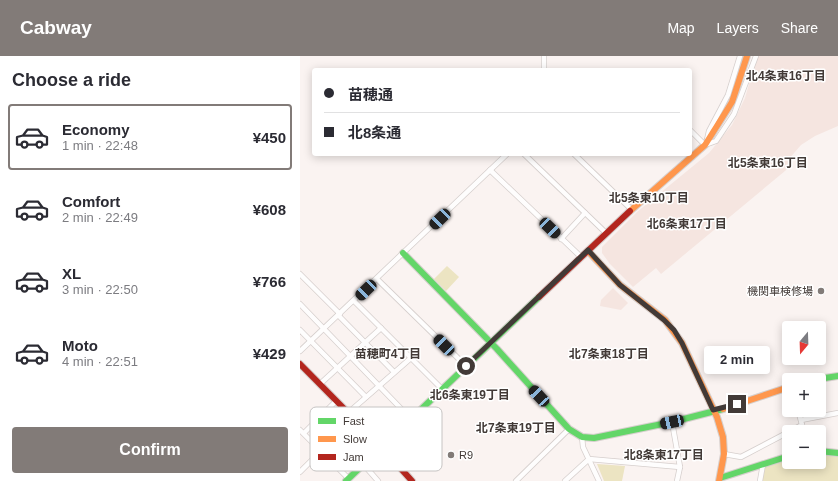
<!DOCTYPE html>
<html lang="en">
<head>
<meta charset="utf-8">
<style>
  body { margin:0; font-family:Helvetica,"Noto Sans JP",sans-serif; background:#f2f2f3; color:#2b2b33; height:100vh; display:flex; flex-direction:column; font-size:15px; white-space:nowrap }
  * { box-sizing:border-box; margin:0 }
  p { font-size:13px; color:#7c7c81 }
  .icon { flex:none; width:22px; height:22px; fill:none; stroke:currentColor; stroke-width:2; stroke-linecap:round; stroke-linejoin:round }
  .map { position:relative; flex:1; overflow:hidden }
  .details { display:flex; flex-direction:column; background:#fff; width:300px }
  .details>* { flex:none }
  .hud { position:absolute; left:12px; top:12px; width:380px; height:88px; border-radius:4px; box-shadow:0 2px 10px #0003; display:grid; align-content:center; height:88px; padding:0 12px; background:#fff }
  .needle { width:26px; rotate:199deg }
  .buttons { position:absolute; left:482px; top:265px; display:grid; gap:8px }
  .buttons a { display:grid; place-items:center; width:44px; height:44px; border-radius:4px; background:#fff; box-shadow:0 2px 10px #0003; font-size:20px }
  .end { position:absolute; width:18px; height:18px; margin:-9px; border:5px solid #423a37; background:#fff; box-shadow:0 0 0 2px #fff }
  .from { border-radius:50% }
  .bubble { position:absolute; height:28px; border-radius:4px; background:#fff; box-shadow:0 2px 10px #0003; font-size:13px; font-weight:700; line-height:28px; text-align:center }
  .car { position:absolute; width:12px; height:24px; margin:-12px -6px; border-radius:5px; box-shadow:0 0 3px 1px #0007; background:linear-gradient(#222 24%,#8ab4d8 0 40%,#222 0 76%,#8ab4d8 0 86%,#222 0) }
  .hud b { display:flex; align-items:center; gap:14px; height:38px; font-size:15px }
  .hud b+b { border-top:1px solid #e1e1e2 }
  .hud i { width:10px; height:10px; background:#2b2b33 }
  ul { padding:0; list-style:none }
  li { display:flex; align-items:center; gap:12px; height:66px; margin:0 8px 6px; padding:0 4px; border:2px solid transparent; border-radius:4px }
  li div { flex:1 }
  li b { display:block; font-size:15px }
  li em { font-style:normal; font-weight:700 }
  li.selected { border-color:#827b78 }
  li>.icon { width:36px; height:36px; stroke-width:1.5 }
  h2 { padding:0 12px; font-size:18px; line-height:48px }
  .cta { display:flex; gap:8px; margin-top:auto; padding:8px 12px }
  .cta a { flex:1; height:46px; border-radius:4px; background:#827b78; color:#fff; font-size:16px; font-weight:700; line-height:46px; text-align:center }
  header { display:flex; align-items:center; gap:24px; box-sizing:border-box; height:56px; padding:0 20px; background:#827b78; color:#fff }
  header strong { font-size:19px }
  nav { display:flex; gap:22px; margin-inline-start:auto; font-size:14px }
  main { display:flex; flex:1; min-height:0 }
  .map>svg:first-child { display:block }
</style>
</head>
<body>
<header>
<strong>Cabway</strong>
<nav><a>Map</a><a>Layers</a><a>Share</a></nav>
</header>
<main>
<section class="details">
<h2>Choose a ride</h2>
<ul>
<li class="selected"><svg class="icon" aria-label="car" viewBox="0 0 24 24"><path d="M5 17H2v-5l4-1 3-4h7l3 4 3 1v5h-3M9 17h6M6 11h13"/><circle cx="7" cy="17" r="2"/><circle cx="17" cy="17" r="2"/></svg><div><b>Economy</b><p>1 min · 22:48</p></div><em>¥450</em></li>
<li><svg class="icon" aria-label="car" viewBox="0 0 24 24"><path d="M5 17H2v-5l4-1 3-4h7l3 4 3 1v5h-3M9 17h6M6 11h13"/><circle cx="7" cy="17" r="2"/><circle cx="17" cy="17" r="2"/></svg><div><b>Comfort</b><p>2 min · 22:49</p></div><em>¥608</em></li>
<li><svg class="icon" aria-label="car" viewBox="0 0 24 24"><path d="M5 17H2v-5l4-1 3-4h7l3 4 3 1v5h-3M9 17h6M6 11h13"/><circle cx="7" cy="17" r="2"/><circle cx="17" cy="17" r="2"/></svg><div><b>XL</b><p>3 min · 22:50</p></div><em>¥766</em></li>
<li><svg class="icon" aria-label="car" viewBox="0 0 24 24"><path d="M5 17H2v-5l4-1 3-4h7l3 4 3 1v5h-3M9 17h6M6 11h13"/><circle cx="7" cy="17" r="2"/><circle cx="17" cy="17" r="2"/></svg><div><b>Moto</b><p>4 min · 22:51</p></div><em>¥429</em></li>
</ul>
<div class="cta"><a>Confirm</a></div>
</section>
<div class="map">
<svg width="538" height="425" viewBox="0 0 538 425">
  <rect width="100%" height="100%" fill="#faf3f1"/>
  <g fill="#f5e5e0">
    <polygon points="457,0 538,0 538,70 515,80 501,89 488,104 491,110 361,218 356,212 333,231 310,208 302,197 302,191 337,156 409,97 432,69 445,42"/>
    <polygon points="313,232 328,247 321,254 300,250 301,244"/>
  </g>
  <g fill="#ece4c2">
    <polygon points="147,210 159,221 146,235 134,223"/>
    <polygon points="519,398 538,401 538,425 462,425 465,411 489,404 489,406 519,406"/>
    <polygon points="297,408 325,410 322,425 304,425"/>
  </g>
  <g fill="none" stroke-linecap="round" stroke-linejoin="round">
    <defs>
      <g id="street">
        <polyline points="244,14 244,0"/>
        <polyline points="390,74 405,89"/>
        <polyline points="407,84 409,75 428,39 440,0"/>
        <polyline points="405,89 416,85 434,58 456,0"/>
        <polyline points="224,98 306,177"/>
        <polyline points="274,98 331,153"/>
        <polyline points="190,114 281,201"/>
        <polyline points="261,183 285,157"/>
        <polyline points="0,218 40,258"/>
        <polyline points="77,223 166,310"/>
        <polyline points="54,245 142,333"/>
        <polyline points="0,248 111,363"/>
        <polyline points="38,259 94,316"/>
        <polyline points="0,274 66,341"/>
        <polyline points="0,295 207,98"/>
        <polyline points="20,328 81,272"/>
        <polyline points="498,354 504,376"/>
        <polyline points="48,357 111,302"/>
        <polyline points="501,364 538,357"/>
        <polyline points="372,366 380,411 377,425"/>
        <polyline points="0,374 49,423"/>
        <polyline points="4,377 36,345"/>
        <polyline points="282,381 283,391 299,425"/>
        <polyline points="424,398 441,401 502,369"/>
        <polyline points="28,402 61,370"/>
        <polyline points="64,409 78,425"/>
        <polyline points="0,416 21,395"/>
        <polyline points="216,425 269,373"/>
        <polyline points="265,425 289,403 380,411"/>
        <polyline points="460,425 463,408"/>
      </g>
      <g id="fast">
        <polyline points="103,197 197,293 269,373 282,381 294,382 372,366 423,353"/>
        <polyline points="512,324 538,320"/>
        <polyline points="519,395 538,397"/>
        <polyline points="420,422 489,400"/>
        <polyline points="46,425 239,241"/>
      </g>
      <g id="slow">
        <polyline points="330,155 405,89 432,46 447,0"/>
        <polyline points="288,195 320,229 365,264 382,287 417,361 423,381 424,398 419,425"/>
        <polyline points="423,353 489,331"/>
      </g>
      <g id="jam">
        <polyline points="239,241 330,155"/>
        <polyline points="0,308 77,386 112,425"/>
      </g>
    </defs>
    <use href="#street" stroke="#d6cfcd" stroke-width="6"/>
    <use href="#fast" stroke="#d6cfcd" stroke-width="8"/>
    <use href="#slow" stroke="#d6cfcd" stroke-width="8"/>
    <use href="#jam" stroke="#d6cfcd" stroke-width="8"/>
    <use href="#street" stroke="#fefdfd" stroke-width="4.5"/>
    <use href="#fast" stroke="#63d668" stroke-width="6"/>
    <use href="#slow" stroke="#ff974d" stroke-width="6"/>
    <use href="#jam" stroke="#b3261e" stroke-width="6"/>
  </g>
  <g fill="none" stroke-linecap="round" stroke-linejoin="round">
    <polyline stroke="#423a37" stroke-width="5" points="166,310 288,194 320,229 364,264 374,274 382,287 413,354 437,348"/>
  </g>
  <g fill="#827b78" stroke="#fff" stroke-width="1.5">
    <circle cx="521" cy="235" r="4"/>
    <circle cx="151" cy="399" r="4"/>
  </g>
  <g text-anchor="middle" stroke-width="3" stroke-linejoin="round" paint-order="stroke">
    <g font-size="11" fill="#423a37" stroke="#fff" text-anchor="end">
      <text x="513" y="239">機関車検修場</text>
      <text x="159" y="403" text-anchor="start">R9</text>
    </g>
    <g font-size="12" font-weight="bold" fill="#423a37" stroke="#fff">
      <text x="486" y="24">北4条東16丁目</text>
      <text x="468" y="111">北5条東16丁目</text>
      <text x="349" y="146">北5条東10丁目</text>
      <text x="387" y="172">北6条東17丁目</text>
      <text x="88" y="302">苗穂町4丁目</text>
      <text x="309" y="302">北7条東18丁目</text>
      <text x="170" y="343">北6条東19丁目</text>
      <text x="216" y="376">北7条東19丁目</text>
      <text x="364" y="403">北8条東17丁目</text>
    </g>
  </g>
  <rect x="10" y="351" width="132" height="64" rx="6" fill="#fff" stroke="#c6c4c3" stroke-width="1"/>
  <rect x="18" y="362" width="18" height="6" fill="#63d668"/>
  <rect x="18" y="380" width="18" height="6" fill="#ff974d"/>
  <rect x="18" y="398" width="18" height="6" fill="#b3261e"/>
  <g font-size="11" fill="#423a37">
    <text x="43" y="369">Fast</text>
    <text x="43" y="387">Slow</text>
    <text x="43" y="405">Jam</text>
  </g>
</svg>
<div class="buttons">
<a><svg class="needle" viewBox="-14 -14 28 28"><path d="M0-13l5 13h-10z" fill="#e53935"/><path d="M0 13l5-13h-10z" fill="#7c7c81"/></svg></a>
<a>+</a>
<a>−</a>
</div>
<i class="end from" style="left:166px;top:310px"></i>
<i class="end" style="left:437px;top:348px"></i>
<div class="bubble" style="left:404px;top:290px;width:66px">2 min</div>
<i class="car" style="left:140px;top:163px;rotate:226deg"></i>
<i class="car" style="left:250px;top:172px;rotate:134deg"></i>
<i class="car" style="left:66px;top:234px;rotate:226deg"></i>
<i class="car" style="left:144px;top:289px;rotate:315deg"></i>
<i class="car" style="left:239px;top:340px;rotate:317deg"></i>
<i class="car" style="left:372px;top:366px;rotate:258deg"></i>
<div class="hud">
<b><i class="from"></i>苗穂通</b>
<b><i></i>北8条通</b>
</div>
</div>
</main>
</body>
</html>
